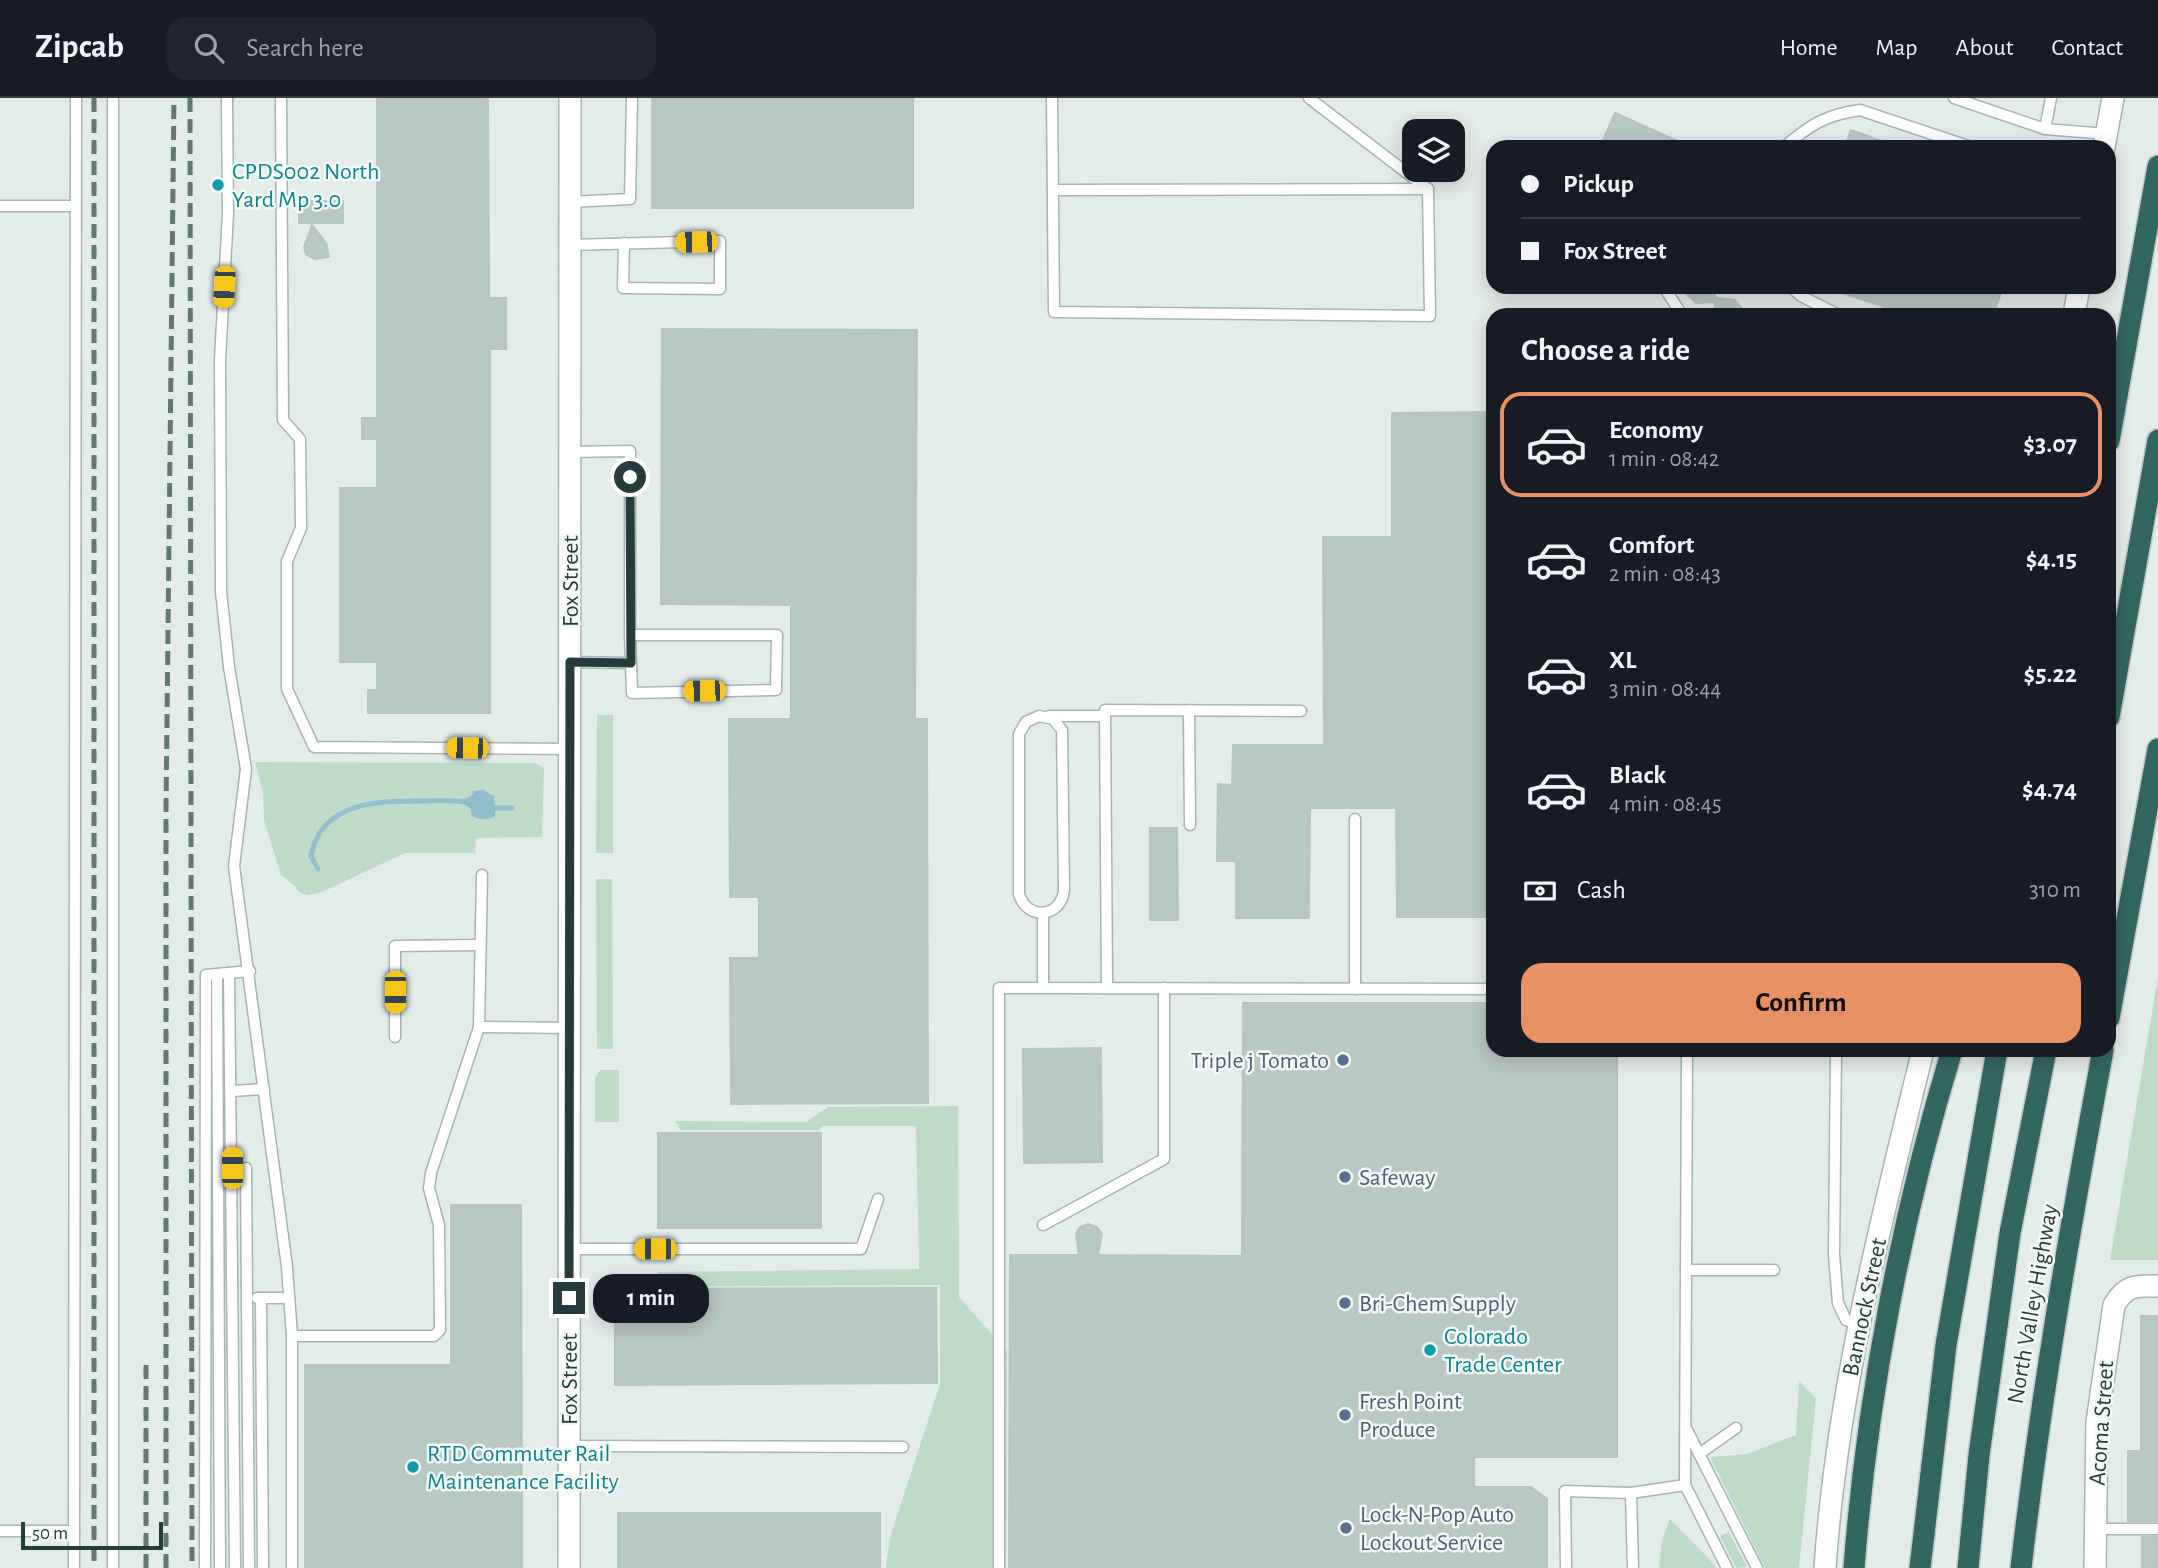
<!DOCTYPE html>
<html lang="en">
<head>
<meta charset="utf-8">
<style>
  body { margin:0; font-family:"Alegreya Sans",sans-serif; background:#20242c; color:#f1f3f6; height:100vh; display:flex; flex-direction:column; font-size:26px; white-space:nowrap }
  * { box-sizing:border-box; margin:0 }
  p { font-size:23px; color:#9ea1a6 }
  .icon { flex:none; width:38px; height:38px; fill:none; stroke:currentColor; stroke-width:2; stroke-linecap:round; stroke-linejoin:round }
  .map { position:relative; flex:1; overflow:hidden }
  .details { position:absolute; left:1486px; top:210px; width:630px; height:749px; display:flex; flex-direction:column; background:#171b24; border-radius:21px; box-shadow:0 4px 18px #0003 }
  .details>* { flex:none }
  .banner { position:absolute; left:1486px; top:42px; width:630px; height:154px; border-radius:21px; box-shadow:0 4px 18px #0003; display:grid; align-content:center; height:154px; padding:0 35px; background:#171b24 }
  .buttons { position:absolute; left:1402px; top:21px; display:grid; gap:14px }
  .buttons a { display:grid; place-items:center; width:63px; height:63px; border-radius:14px; background:#171b24; box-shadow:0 4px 18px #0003; font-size:35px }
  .scale { position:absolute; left:21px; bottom:18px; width:142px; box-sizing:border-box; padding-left:7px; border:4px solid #253c38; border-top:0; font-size:19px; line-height:24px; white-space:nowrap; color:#253c38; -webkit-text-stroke:5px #f4f9f7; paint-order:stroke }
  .end { position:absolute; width:32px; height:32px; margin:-16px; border:9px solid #253c38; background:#fff; box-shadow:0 0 0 4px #fff }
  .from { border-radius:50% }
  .bubble { position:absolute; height:49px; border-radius:21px; background:#171b24; box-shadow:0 4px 18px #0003; font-size:23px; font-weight:600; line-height:49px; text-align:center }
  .car { position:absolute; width:21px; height:42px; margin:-21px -10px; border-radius:9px; box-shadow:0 0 5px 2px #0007; background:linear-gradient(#f5c518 24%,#345 0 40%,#f5c518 0 76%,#345 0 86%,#f5c518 0) }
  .banner b { display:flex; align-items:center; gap:24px; height:66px; font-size:26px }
  .banner b+b { border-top:2px solid #363941 }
  .banner i { width:18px; height:18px; background:#f1f3f6 }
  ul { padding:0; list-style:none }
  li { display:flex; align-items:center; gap:21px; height:105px; margin:0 14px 10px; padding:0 21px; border:4px solid transparent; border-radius:21px }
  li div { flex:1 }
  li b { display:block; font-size:26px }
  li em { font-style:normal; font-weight:600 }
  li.selected { border-color:#e79167 }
  li>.icon { width:63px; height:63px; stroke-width:1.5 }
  h2 { padding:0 35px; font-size:32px; line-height:84px }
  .pay { display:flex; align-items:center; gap:18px; height:77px; padding:0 35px; font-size:26px }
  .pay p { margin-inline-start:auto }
  .primary-button { display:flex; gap:14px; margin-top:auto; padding:14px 35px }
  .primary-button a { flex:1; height:80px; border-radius:21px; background:#e79167; color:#111; font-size:28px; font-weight:600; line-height:80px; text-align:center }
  header { display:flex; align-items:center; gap:42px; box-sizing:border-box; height:98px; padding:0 35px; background:#171b24; border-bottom:2px solid #363941 }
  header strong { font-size:33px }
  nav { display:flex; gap:38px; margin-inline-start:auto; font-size:24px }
  .search { width:490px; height:63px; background:#20242c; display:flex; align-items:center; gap:18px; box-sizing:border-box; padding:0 24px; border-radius:21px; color:#9ea1a6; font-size:26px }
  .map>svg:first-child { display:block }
</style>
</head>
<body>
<header>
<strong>Zipcab</strong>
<div class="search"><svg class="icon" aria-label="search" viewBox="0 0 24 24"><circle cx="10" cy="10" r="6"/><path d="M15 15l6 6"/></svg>Search here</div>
<nav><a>Home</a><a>Map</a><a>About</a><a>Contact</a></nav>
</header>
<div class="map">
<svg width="2158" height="1470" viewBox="0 0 2158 1470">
  <rect width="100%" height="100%" fill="#e4ece9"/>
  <g fill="#bedbc9">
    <polygon points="597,617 613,617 613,755 596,755"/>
    <polygon points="255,664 535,665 544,670 542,739 476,740 475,755 405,755 320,795 307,797 299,794 294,787 281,777 264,722 263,695"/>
    <polygon points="596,781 612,781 613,951 597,951"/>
    <polygon points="2158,879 2158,1162 2110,1162"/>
    <polygon points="600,972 619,972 619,1024 595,1024 595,980"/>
    <polygon points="958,1008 959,1199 1007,1253 1006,1470 886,1470 890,1439 940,1286 940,1187 615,1189 615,1181 658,1181 658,1174 919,1171 916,1028 822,1028 819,1032 680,1032 675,1023 806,1024 828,1009"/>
    <polygon points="1799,1283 1816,1300 1799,1470 1765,1470 1710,1359 1747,1356 1796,1337"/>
    <polygon points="1670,1421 1714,1466 1716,1470 1659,1470 1662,1442"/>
    <polygon points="1729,1434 1747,1469 1736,1470 1720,1438"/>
  </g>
  <path fill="#90becd" d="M483,692L494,698L495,718C487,723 480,722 472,718L470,710L462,705V702L471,698L474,693Z"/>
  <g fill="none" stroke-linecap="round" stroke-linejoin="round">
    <g stroke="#90becd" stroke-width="5">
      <polyline points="490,710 512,710"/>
      <path d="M318,771L311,758C321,703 379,703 423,703C438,703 453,702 467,704"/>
    </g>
  </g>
  <g fill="#b9c7c2" stroke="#b7c5c0" stroke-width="2">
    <polygon points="377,0 488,0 489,200 506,200 506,251 490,251 490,615 368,615 368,592 377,592 377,564 340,564 340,390 377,390 377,341 362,341 362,320 377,320"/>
    <rect x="652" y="0" width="261" height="110"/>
    <polygon points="1615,15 1691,49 1600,49"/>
    <polygon points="1851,32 1893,47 1892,49 1845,49"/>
    <rect x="299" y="103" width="44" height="22"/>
    <polygon points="312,127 326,145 329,159 315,161 306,156 304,149"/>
    <polygon points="1679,189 1713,189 1716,200 1735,202 1747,217 1715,217 1715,204 1696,205"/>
    <polygon points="1835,189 2003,189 1993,217 1909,217 1834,192"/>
    <polygon points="662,231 917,232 915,621 927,621 928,1005 731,1006 730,860 759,860 759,799 730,799 729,621 791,621 791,507 661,506"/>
    <polygon points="1493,314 1493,819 1397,819 1396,710 1310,710 1309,820 1236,820 1236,763 1217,763 1218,686 1232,687 1233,647 1324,647 1323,439 1392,439 1392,315"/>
    <polygon points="1150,730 1177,730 1178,822 1150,822"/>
    <polygon points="1243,905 1493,905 1493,952 1617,952 1617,1359 1474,1359 1474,1389 1531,1389 1547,1401 1547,1470 1009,1470 1010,1157 1079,1157 1076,1136 1080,1129 1088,1126 1097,1129 1102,1136 1098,1157 1242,1158"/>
    <polygon points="1101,950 1102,1064 1024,1065 1023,951"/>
    <rect x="658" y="1035" width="163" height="95"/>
    <polygon points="451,1107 521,1107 522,1470 305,1470 305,1267 451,1267"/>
    <polygon points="936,1190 937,1285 615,1287 615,1191"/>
    <polygon points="2141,1218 2158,1218 2158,1423 2128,1423 2128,1353 2141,1353"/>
    <rect x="618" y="1415" width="262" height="55"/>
    <rect x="2142" y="1439" width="16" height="31"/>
  </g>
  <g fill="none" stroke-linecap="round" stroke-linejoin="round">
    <defs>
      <g id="service">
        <polyline points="227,0 228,115 220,262 221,493 229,569 246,671 234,768 287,1169 292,1238 292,1470"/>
        <polyline points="281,0 283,322 300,341 301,430 287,463 287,591 314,649 570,651"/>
        <polyline points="1052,0 1054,214 1430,218 1428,91 1309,0"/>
        <polyline points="1954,0 2045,31 2107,36"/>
        <polyline points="2045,31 2051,0"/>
        <path d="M1784,49C1810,27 1825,17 1860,12L1971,49"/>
        <polyline points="1053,92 1428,91"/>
        <polyline points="570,104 630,101 632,0"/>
        <polyline points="0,108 75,108"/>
        <polyline points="570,147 720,143 720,191 623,190 624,145"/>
        <polyline points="1664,189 1682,217"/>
        <polyline points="1791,189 1801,198 1839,217"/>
        <polyline points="570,354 630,353 630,537 777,537 776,592 632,595 630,537"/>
        <polyline points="570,564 631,565"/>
        <polyline points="1189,612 1190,727"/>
        <path d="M1039,618L1053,621L1062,632L1064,792C1061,820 1027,823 1019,796V636L1026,624Z"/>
        <polyline points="1049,618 1105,618"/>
        <polyline points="1043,815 1043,890"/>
        <polyline points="229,875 235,1470"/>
        <polyline points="217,876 220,1470"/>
        <polyline points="1107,890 1105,612 1301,613"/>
        <polyline points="1355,891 1355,721"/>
        <polyline points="479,929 569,930"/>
        <polyline points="395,939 395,848 480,847"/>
        <polyline points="1687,952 1685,1387 1727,1470"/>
        <polyline points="1836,952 1834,1157 1838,1205 1846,1222 1859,1226"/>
        <polyline points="232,993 264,991"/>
        <polyline points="246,1070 249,1470"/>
        <polyline points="1043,1127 1164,1061 1164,890"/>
        <polyline points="569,1151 861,1151 878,1101"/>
        <polyline points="1686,1172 1774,1172"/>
        <polyline points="257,1200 289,1200"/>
        <polyline points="261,1200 263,1470"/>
        <polyline points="292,1238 434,1238 440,1232 439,1127 429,1090 431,1075 479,929 482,777"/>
        <polyline points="1687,1332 1757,1470"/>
        <polyline points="569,1348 903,1349"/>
        <polyline points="1699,1356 1736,1330"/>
        <polyline points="1631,1395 1633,1470"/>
        <polyline points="2096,1431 2158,1431"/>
        <polyline points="0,1433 74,1433"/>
        <polyline points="74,1470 76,0"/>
        <polyline points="113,1470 113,0"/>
        <polyline points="205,1470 206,877 250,873"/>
        <polyline points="999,1470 999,890 1493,891"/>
        <polyline points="1566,1470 1565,1393 1631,1395 1685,1387"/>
      </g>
      <g id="minor">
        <polyline points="569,1470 570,0"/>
        <path d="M2095,1470L2097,1324L2114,1207C2127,1186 2136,1188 2158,1188"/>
      </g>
      <g id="tertiary">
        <polyline points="2104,49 2113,0"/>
        <polyline points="2074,217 2079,189"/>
        <path d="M1825,1470C1837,1294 1881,1123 1923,952"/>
      </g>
      <g id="motorway">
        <polyline points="2109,343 2158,68"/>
        <polyline points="2109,619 2158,342"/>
        <polyline points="2109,920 2158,651"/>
        <path d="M1854,1470C1867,1298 1902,1116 1952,952"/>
        <polyline points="1920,1470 1946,1247 1997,952"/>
        <polyline points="1968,1470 1979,1357 2010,1135 2046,952"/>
        <path d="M2021,1470C2041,1296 2071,1124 2103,952"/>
      </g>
    </defs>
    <use href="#service" stroke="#a7b4b0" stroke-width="13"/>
    <use href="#minor" stroke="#a7b4b0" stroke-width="24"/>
    <use href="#tertiary" stroke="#a7b4b0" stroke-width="24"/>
    <use href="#motorway" stroke="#c2c8c7" stroke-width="24"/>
    <use href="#service" stroke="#fff" stroke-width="10"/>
    <use href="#minor" stroke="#fff" stroke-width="21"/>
    <use href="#tertiary" stroke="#fff" stroke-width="21"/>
    <use href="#motorway" stroke="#336660" stroke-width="21"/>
    <g stroke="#5f7873" stroke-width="5" stroke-dasharray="14 7" stroke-linecap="butt">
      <polyline points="94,0 94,1470"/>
      <polyline points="190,0 192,1470"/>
      <polyline points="146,1267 146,1470"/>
      <polyline points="166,1470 166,712 174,0"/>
    </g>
  </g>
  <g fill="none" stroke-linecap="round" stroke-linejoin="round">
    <polyline stroke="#253c38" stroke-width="9" points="569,1200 570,564 631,565 630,379"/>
  </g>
  <g fill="#0f9aa8" stroke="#f4f9f7" stroke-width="2.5">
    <circle cx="218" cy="87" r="7"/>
    <circle cx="1430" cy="1252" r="7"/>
    <circle cx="413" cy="1369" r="7"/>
  </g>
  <g fill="#5c6f8a" stroke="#f4f9f7" stroke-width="2.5">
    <circle cx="1343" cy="962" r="7"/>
    <circle cx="1345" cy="1079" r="7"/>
    <circle cx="1345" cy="1205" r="7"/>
    <circle cx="1345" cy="1317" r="7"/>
    <circle cx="1346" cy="1430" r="7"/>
  </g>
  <g text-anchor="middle" stroke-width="5" stroke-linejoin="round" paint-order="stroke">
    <g font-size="24" fill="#0d838f" stroke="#f4f9f7" text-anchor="start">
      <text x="232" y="81">CPDS002 North<tspan x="232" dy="28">Yard Mp 3.0</tspan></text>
      <text x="1444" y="1246">Colorado<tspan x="1444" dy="28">Trade Center</tspan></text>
      <text x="427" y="1363">RTD Commuter Rail<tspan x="427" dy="28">Maintenance Facility</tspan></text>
    </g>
    <g font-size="24" fill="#253c38" stroke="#f4f9f7">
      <text transform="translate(570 483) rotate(-90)" y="8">Fox Street</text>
      <text transform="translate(2032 1206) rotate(-80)" y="8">North Valley Highway</text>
      <text transform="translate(1864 1209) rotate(-78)" y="8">Bannock Street</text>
      <text transform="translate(569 1281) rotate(-90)" y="8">Fox Street</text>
      <text transform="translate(2101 1325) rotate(-86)" y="8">Acoma Street</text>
    </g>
    <g font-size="24" fill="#4e5e75" stroke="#f4f9f7" text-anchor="start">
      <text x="1329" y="970" text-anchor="end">Triple j Tomato</text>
      <text x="1359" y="1087">Safeway</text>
      <text x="1359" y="1213">Bri-Chem Supply</text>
      <text x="1359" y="1311">Fresh Point<tspan x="1359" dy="28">Produce</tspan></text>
      <text x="1360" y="1424">Lock-N-Pop Auto<tspan x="1360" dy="28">Lockout Service</tspan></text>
    </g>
  </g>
</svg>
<div class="buttons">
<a><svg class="icon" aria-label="layers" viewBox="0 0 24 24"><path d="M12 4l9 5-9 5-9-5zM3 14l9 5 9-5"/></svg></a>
</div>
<div class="scale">50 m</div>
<i class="end from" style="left:630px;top:379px"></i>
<i class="end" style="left:569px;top:1200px"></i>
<div class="bubble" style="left:593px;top:1176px;width:116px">1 min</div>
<i class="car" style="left:696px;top:144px;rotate:269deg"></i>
<i class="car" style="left:224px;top:189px;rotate:183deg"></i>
<i class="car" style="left:704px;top:593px;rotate:269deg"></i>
<i class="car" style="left:467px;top:650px;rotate:271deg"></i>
<i class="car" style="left:395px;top:894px;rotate:180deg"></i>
<i class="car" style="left:232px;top:1070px;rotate:0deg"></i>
<i class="car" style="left:655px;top:1151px;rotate:270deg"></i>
<div class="banner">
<b><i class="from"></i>Pickup</b>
<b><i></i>Fox Street</b>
</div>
<section class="details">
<h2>Choose a ride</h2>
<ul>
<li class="selected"><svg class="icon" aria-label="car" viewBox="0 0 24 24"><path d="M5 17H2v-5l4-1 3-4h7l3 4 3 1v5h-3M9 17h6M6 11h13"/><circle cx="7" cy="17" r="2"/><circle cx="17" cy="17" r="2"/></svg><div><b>Economy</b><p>1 min · 08:42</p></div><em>$3.07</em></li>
<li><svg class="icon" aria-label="car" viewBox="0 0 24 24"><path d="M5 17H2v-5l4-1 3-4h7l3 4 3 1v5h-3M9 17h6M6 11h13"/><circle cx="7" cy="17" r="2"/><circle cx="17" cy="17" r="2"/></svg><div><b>Comfort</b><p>2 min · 08:43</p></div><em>$4.15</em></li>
<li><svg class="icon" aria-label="car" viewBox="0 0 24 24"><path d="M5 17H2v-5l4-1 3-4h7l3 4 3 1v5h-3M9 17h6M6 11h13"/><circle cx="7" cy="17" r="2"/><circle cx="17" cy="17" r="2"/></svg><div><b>XL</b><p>3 min · 08:44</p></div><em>$5.22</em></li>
<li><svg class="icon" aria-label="car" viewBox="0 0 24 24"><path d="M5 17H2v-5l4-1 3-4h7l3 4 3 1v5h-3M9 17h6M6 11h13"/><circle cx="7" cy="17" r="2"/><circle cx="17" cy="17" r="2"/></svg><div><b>Black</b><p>4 min · 08:45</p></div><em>$4.74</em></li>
</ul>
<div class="pay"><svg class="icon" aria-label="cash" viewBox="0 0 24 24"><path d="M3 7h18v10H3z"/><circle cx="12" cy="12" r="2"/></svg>Cash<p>310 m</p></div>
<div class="primary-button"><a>Confirm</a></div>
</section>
</div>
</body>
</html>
